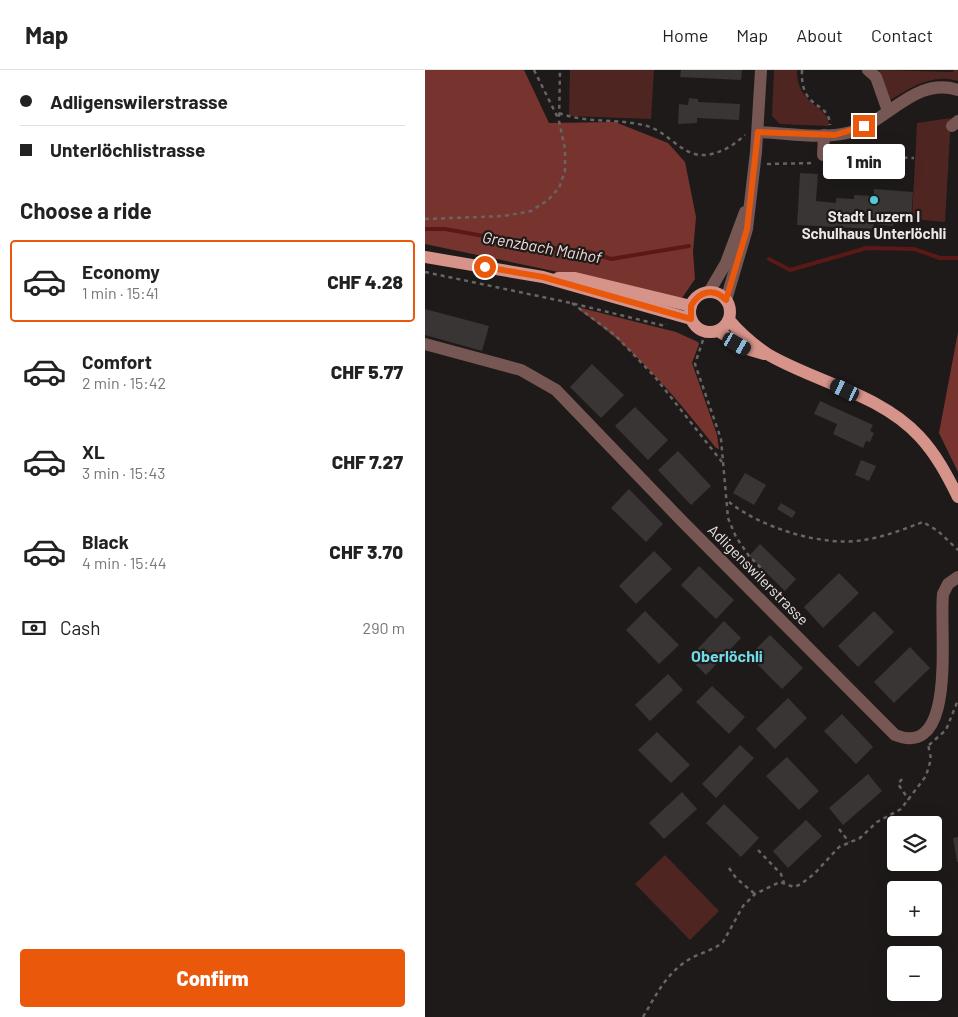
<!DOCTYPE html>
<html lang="en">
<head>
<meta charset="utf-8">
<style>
  body { margin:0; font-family:Barlow,sans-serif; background:#f2f2f2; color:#222; height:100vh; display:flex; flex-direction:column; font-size:19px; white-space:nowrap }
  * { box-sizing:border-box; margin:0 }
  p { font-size:16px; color:#767676 }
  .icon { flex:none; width:28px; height:28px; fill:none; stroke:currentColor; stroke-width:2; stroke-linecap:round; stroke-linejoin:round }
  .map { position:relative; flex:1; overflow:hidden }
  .sheet { display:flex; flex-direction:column; background:#fff; width:425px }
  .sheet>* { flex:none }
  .top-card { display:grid; align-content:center; height:110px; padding:0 20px; background:#fff }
  .controls { position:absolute; left:462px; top:746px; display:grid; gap:10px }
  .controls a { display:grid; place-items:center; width:55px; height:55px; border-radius:5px; background:#fff; box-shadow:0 5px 20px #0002; font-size:25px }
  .end { position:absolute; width:22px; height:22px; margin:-11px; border:6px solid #ea580c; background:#fff; box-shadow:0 0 0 2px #fff }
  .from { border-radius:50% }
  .bubble { position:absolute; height:35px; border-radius:5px; background:#fff; box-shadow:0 5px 20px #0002; font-size:16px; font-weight:800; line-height:35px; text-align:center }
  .car { position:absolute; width:15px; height:30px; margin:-15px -8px; border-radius:6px; box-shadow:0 0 4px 1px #0007; background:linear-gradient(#222 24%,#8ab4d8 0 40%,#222 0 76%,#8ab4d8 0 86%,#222 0) }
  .top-card b { display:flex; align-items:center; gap:18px; height:48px; font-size:19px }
  .top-card b+b { border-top:1px solid #e0e0e0 }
  .top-card i { width:12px; height:12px; background:#222 }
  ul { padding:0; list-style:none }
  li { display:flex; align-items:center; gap:15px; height:82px; margin:0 10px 8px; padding:0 10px; border:2px solid transparent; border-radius:5px }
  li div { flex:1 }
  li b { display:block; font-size:19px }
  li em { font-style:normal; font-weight:800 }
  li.on { border-color:#ea580c }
  li>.icon { width:45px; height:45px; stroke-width:1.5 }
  h2 { padding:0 20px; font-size:22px; line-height:60px }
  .pay { display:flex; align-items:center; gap:12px; height:55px; padding:0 20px; font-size:19px }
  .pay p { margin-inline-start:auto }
  .primary-button { display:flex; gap:10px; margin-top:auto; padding:10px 20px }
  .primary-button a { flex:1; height:58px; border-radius:5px; background:#ea580c; color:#fff; font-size:20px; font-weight:800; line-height:58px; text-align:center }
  header { display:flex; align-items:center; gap:30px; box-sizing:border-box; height:70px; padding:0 25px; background:#fff; border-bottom:1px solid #e0e0e0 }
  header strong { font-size:24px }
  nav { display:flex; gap:28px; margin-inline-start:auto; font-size:18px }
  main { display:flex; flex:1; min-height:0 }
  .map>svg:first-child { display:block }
</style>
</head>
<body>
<header>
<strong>Map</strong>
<nav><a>Home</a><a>Map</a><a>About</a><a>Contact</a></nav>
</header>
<main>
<section class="sheet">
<div class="top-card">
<b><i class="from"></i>Adligenswilerstrasse</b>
<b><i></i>Unterlöchlistrasse</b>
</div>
<h2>Choose a ride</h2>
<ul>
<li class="on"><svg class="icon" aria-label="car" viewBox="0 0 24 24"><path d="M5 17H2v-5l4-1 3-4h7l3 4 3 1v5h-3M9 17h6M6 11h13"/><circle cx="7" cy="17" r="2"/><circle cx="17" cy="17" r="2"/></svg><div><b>Economy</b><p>1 min · 15:41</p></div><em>CHF 4.28</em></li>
<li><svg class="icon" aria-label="car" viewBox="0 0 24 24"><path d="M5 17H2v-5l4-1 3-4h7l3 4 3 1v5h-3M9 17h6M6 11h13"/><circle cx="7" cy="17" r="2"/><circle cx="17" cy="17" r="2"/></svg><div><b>Comfort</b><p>2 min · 15:42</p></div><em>CHF 5.77</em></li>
<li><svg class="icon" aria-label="car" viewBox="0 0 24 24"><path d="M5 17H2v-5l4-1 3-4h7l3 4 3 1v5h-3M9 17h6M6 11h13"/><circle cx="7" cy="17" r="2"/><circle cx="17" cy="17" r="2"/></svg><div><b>XL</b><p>3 min · 15:43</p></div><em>CHF 7.27</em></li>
<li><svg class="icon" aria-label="car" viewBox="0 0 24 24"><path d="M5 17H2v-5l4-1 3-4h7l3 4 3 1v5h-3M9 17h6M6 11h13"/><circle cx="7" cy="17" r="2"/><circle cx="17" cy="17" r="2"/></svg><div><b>Black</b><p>4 min · 15:44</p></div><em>CHF 3.70</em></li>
</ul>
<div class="pay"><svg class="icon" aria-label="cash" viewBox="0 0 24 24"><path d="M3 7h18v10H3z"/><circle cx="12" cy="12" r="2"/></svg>Cash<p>290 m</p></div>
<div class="primary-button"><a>Confirm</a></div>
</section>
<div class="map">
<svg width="533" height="947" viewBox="0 0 533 947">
  <rect width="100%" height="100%" fill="#1e1a19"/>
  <g fill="#4e2521">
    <polygon points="145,0 229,0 226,49 144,46"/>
    <path d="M349,0H372C371,36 405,35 404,56L355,54L347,46Z"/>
    <path d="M454,0L528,2L529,0H533V11C507,3 487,17 465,30Z"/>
    <polygon points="526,48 520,152 487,149 492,53"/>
    <polygon points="240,785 294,841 265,870 210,814"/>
  </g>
  <g fill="#77342e">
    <polygon points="0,0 99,0 124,53 190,52 243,73 260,92 271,147 268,182 270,209 257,228 0,174"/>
    <path d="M156,238L251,262L273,272L274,274L267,293L292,365L294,379L291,378C250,326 209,277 154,240Z"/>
    <polygon points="533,262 533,402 514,363"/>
  </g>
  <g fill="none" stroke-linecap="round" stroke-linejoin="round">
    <g stroke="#5a1916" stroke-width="4">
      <polyline points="0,159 20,159 120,177 165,182 186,189 264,176"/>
      <polyline points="344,189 365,200 442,178 489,179 515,188 533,188"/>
    </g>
  </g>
  <g fill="#393534">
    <polygon points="256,0 317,0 316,10 255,7"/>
    <polygon points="264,28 273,29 273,32 315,34 314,50 272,48 272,53 253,54 254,34 263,35"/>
    <polygon points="375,103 393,104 391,131 411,133 411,128 429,129 429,125 449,126 449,119 488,122 486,152 469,151 468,156 449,154 448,159 372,155"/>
    <polygon points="0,239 64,256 57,281 0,265"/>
    <polygon points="167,294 199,325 176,348 145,317"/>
    <polygon points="395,331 448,355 445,361 449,363 445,372 441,371 438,378 408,364 412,354 389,344"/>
    <polygon points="210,337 243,370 223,390 190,356"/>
    <polygon points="253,381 286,416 266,435 233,400"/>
    <polygon points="436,390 451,396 444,411 430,405"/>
    <polygon points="320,403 341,415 329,435 308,423"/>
    <polygon points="204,419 238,454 221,472 186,438"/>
    <polygon points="356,433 371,442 367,448 352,439"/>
    <polygon points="335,474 371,509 360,521 324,486"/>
    <polygon points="229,481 247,499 211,534 194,516"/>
    <polygon points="274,496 309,530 291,549 256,515"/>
    <polygon points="414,503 434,523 398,558 379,537"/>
    <polygon points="220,541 254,575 234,594 201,560"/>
    <polygon points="449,541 469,562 433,597 413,576"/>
    <polygon points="299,551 316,568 281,605 264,588"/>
    <polygon points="345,565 378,598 357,619 324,586"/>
    <polygon points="485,577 505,598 469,633 449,612"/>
    <polygon points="243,604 258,620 225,651 210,635"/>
    <polygon points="287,616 320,647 304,664 271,632"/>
    <polygon points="363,628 382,648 350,679 331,659"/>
    <polygon points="417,644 448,677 431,694 399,661"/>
    <polygon points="232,662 265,695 246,713 213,680"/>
    <polygon points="315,675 329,688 291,728 277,714"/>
    <polygon points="362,687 394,721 374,740 341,706"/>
    <polygon points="443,704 457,721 418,755 404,738"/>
    <polygon points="257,722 272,739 239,769 224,753"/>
    <polygon points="299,734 334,768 316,787 281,753"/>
    <polygon points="381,750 397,766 363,798 348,781"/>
    <polygon points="533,767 533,792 532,792 528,768"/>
  </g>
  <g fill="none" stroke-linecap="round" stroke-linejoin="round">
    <g stroke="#686463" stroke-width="2.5" stroke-dasharray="4 4" stroke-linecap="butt">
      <polyline points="109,0 134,50"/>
      <path d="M377,0C375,41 404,30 405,55"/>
      <path d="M134,43C163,54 194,48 222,56C241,61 255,83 275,85C292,86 308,76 320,65"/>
      <polyline points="342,94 389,93"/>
      <polyline points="407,94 454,87 489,88"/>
      <polyline points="0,149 79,146 106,141 123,130 134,118 140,101 140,79 134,51 135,0"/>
      <polyline points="0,202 146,233 240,256 241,254"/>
      <polyline points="147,233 191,266 230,307 297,392"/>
      <polyline points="278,270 270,294 296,369 303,448 311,467 324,486 337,499 330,509"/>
      <path d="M304,432C337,458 397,477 439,470C459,467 479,459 498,452L513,461L533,480"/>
      <polyline points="504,675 521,660 533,630"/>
      <polyline points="477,709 473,714 484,730"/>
      <polyline points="414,759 424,772"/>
      <polyline points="333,780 356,804 359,813"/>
      <polyline points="304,798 311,808 330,824"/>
      <path d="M218,947C231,925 241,904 263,890C274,883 288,881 298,872L318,836L330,824L355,812L369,817L376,814L389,804L414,777L435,768L452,752L476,739L501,706L506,689L503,674"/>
    </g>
    <g stroke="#775753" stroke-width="12">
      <polyline points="443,0 451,7 463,41"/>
      <polyline points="527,56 533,51"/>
      <path d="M333,62C363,63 397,70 426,62C463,51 491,6 533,20"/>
      <polyline points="398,85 399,65"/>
      <polyline points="284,222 301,193 320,142"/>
      <polyline points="301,230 322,159 331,82 336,0"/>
      <path d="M0,274L96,300L131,320L257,451L470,665C533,690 514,561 518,524L523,514L533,507"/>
    </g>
    <g stroke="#d5938a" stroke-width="12">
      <polyline points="0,187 118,207 266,249"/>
      <polyline points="133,208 150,208 266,236"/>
      <circle cx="285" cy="242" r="20"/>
      <path d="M304,250C315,263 330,276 344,285C393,313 455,324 494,366C511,384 522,405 533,427"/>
      <polyline points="293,261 322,279 339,284"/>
    </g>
  </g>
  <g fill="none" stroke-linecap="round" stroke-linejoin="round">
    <path stroke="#ea580c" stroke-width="6" d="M60,197L118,207L266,249V236C274,221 289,217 301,230L322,159L333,62L410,65L439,56"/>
  </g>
  <circle fill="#53cbdb" stroke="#1e1a19" stroke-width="2" cx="449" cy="130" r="5"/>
  <g text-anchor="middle" stroke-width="4.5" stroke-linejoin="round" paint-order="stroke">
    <g font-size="15" font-weight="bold" fill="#eae7e7" stroke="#1e1a19">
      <text x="449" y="152">Stadt Luzern I<tspan x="449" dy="17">Schulhaus Unterlöchli</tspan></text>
    </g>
    <g font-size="15" fill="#eae7e7" stroke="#1e1a19">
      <text transform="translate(333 505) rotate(45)" y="5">Adligenswilerstrasse</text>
    </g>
    <g font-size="16" font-style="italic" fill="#f1dbd8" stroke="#1e1a19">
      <text transform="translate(117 177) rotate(10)" y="6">Grenzbach Maihof</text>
    </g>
    <g font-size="16" font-weight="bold" fill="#70dae8" stroke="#1e1a19">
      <text x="302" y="592">Oberlöchli</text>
    </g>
  </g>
</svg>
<div class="controls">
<a><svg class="icon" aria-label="layers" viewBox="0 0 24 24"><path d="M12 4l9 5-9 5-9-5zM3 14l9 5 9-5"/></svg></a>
<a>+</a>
<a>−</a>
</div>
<i class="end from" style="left:60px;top:197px"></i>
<i class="end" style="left:439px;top:56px"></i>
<div class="bubble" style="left:398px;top:74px;width:82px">1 min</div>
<i class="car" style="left:312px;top:274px;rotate:120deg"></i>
<i class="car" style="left:420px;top:320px;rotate:296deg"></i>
</div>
</main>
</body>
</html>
